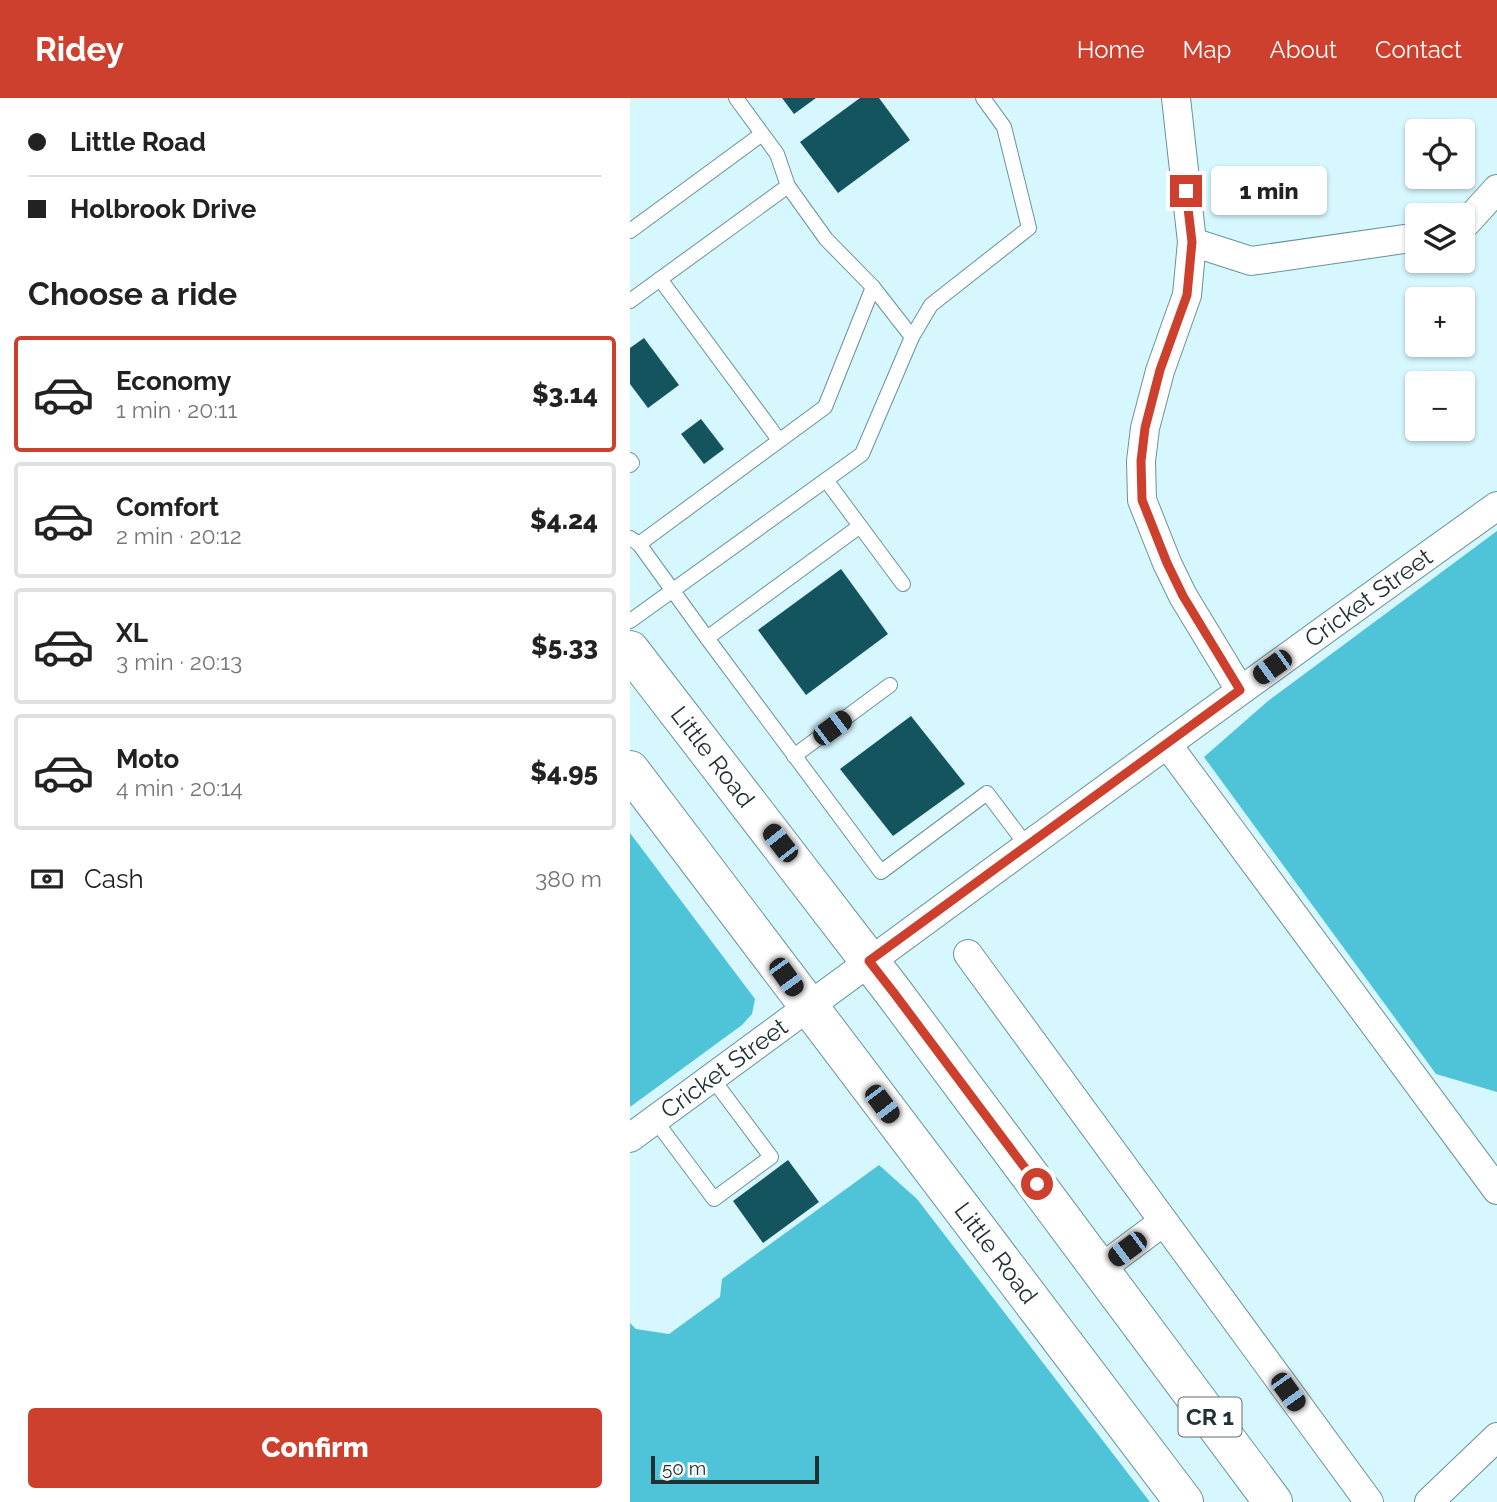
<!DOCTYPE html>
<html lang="en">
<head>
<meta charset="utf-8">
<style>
  body { margin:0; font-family:Raleway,sans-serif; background:#f2f2f2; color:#222; height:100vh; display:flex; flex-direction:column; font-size:26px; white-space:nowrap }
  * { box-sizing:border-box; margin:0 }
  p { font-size:23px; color:#767676 }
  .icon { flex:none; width:38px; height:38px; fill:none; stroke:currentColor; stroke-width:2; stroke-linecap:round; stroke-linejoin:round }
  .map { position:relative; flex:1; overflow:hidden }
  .sheet { display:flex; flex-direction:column; background:#fff; width:630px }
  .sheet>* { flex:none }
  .banner { display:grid; align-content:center; height:154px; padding:0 28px; background:#fff }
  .buttons { position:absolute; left:775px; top:21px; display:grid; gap:14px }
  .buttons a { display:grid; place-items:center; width:70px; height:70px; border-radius:7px; background:#fff; box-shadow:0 2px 5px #0004; font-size:35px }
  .scale { position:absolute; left:21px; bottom:18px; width:168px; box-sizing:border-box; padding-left:7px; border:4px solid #203033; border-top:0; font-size:19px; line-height:24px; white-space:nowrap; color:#203033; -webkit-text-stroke:5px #fff; paint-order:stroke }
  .end { position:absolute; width:32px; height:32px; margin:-16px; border:9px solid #cc402d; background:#fff; box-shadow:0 0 0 4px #fff }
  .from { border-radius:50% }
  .bubble { position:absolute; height:49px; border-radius:7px; background:#fff; box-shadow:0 2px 5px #0004; font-size:23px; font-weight:800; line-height:49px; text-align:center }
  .car { position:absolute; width:21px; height:42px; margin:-21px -10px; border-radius:9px; box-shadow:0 0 5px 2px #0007; background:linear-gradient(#222 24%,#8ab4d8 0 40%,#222 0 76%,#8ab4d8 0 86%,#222 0) }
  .banner b { display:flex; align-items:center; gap:24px; height:66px; font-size:26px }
  .banner b+b { border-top:2px solid #e0e0e0 }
  .banner i { width:18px; height:18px; background:#222 }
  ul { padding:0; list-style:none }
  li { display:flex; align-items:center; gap:21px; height:116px; margin:0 14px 10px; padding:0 14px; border:4px solid #e0e0e0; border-radius:7px }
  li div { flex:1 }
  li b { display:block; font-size:26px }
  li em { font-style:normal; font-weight:800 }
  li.current { border-color:#cc402d }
  li>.icon { width:63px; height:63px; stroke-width:1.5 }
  h2 { padding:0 28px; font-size:32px; line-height:84px }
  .pay { display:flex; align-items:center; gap:18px; height:77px; padding:0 28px; font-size:26px }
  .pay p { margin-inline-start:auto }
  .primary-button { display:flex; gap:14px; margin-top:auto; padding:14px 28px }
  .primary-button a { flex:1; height:80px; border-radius:7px; background:#cc402d; color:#fff; font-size:28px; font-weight:800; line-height:80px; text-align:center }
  header { display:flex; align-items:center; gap:42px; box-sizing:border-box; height:98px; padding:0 35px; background:#cc402d; color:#fff }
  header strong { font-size:33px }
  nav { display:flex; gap:38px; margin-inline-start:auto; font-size:24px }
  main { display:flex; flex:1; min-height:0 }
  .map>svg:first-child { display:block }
</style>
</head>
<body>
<header>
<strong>Ridey</strong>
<nav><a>Home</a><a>Map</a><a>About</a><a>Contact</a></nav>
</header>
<main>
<section class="sheet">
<div class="banner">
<b><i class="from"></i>Little Road</b>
<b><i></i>Holbrook Drive</b>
</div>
<h2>Choose a ride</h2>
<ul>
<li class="current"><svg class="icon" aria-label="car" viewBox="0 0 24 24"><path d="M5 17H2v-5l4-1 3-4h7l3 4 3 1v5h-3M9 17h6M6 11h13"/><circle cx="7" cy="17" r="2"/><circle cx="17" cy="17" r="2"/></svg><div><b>Economy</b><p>1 min · 20:11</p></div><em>$3.14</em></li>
<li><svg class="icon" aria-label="car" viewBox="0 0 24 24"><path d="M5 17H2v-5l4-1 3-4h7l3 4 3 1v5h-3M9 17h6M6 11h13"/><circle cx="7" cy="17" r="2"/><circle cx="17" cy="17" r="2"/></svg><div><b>Comfort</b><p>2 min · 20:12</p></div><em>$4.24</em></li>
<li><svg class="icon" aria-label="car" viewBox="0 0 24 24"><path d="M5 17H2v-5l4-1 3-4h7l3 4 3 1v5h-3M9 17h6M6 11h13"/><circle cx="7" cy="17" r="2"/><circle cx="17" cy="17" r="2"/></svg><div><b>XL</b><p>3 min · 20:13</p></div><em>$5.33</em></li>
<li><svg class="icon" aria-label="car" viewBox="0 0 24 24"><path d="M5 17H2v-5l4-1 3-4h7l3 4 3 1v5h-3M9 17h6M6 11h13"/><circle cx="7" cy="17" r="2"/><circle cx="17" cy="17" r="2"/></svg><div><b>Moto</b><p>4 min · 20:14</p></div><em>$4.95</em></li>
</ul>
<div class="pay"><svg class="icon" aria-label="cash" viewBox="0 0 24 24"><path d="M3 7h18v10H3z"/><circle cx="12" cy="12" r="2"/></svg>Cash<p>380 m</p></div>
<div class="primary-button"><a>Confirm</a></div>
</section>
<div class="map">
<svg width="867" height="1404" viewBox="0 0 867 1404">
  <rect width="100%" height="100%" fill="#d6f7fe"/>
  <g fill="#4fc4d9">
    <polygon points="867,433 867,994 806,976 574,659 638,603"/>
    <polygon points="0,735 125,901 122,916 112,927 0,1009"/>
    <polygon points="249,1067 287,1101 520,1404 0,1404 0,1225 6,1231 39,1236 90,1199 92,1181"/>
  </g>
  <g fill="#13545f">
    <polygon points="152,0 186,0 164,16"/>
    <polygon points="230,0 249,0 280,42 208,95 170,44"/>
    <polygon points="14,240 49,287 18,310 0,286 0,250"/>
    <polygon points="71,321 94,351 74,366 51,336"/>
    <polygon points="211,471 258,536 176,597 128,532"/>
    <polygon points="281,618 335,686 263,738 210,671"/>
    <polygon points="158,1062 189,1104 133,1145 103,1103"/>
  </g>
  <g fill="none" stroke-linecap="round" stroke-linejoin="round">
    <defs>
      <g id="service">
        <polyline points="106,0 147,56 158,88 196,141 243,189 282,239"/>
        <polyline points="0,133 132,36"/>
        <polyline points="30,181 149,342"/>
        <polyline points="0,203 158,88"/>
        <polyline points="0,362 2,365 0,367"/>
        <polyline points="230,428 273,486"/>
        <polyline points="0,440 9,446 77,540 251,774 357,695 397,748"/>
        <polyline points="9,446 195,309 243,189"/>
        <polyline points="0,523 232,356 282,239 301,207 399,130 374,29 353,0"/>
        <polyline points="77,540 230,428 196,382"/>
        <polyline points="164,658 260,587"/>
        <polyline points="25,1022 84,1101 141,1059 82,980"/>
      </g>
      <g id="minor">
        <polyline points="546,0 562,144 557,197 530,273 515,330 511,363 512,402 537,465 553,498 610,592"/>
        <polyline points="833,126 837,124 867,91"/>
        <polyline points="562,144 621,163 788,139"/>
        <polyline points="537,646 867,1092"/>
        <polyline points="338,856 739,1404"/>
        <path id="s1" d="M0,1040C288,828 576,616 867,408"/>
        <polyline points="470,1171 533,1124"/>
        <polyline points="799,1404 867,1339"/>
      </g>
      <g id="primary">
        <path id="s2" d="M0,552L264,895L643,1404"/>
        <path id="s3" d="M0,672L554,1404"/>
      </g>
    </defs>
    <use href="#service" stroke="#6b9299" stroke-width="16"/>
    <use href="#minor" stroke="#6b9299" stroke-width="30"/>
    <use href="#primary" stroke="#6b9299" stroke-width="40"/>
    <use href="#service" stroke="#fff" stroke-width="14"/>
    <use href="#minor" stroke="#fff" stroke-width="28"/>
    <use href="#primary" stroke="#fff" stroke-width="38"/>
  </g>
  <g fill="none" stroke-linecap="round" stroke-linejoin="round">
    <polyline stroke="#cc402d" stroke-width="9" points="407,1086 264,895 239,863 610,592 553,498 537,465 512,402 511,363 515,330 530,272 557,197 562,144 556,93"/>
  </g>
  <g text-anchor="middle" stroke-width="7" stroke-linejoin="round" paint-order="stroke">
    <rect fill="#fff" stroke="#636e70" stroke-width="2" x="548.5" y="1299.5" width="63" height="39" rx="5"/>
    <g font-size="23" font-weight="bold" fill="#203033">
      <text x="580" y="1327">CR 1</text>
    </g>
    <g font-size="24" fill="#203033" stroke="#fff">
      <text dy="8" stroke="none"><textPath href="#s1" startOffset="915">Cricket Street</textPath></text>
      <text dy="8" stroke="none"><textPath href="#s2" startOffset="135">Little Road</textPath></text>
      <text dy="8" stroke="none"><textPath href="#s1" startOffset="117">Cricket Street</textPath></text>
      <text dy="8" stroke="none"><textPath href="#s3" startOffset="606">Little Road</textPath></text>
    </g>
  </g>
</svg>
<div class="buttons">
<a><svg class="icon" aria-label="locate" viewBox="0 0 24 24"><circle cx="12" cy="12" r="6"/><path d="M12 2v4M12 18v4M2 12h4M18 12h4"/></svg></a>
<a><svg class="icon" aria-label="layers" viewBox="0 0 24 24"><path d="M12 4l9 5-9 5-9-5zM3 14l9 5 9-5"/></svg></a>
<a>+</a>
<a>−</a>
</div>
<div class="scale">50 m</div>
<i class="end from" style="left:407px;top:1086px"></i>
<i class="end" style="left:556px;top:93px"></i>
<div class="bubble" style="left:581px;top:68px;width:116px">1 min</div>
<i class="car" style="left:642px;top:569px;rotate:234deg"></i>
<i class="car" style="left:202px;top:630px;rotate:53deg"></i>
<i class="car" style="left:150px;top:745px;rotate:322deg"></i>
<i class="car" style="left:156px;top:879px;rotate:144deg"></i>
<i class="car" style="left:252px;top:1006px;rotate:143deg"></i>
<i class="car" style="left:497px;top:1151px;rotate:233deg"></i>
<i class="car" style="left:658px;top:1294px;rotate:144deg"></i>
</div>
</main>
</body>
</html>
